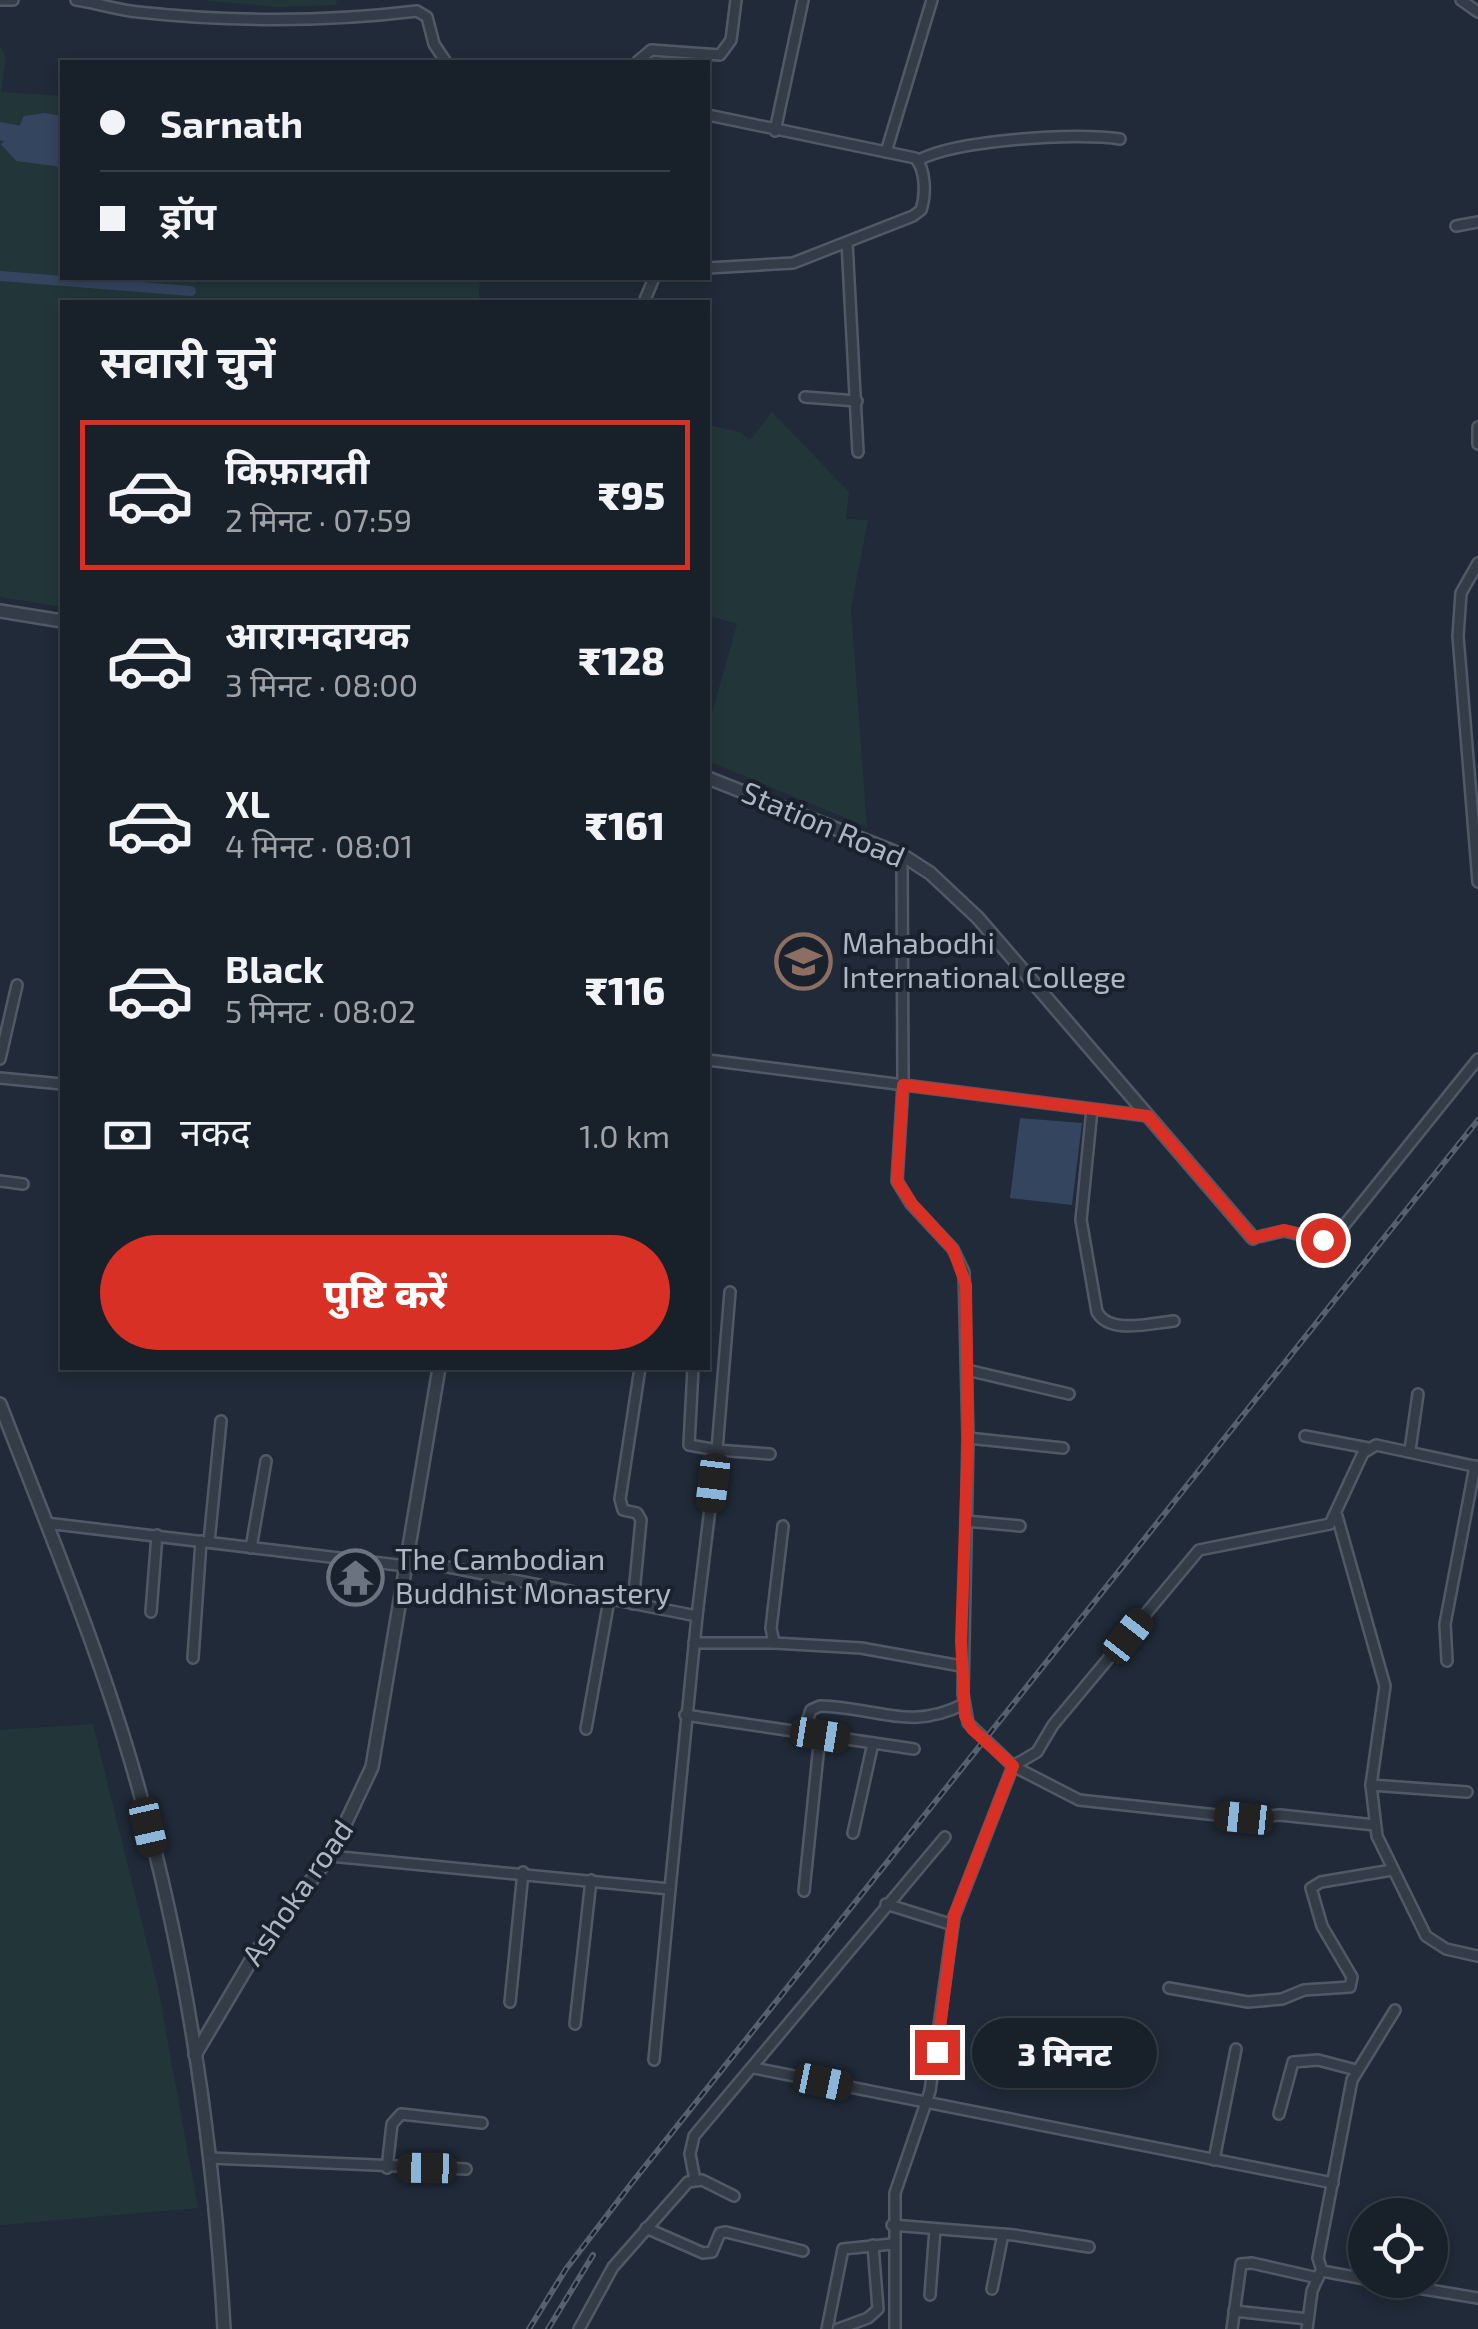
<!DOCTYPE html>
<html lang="hi">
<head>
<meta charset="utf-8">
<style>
  body { margin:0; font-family:"Exo 2","Noto Sans Devanagari",sans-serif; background:#212832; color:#f1f3f6; height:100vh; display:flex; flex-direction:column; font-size:38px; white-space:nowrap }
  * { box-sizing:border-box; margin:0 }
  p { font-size:32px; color:#9fa3a8 }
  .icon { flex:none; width:55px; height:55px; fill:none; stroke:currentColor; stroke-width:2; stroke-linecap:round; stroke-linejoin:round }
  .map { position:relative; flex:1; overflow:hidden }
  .details { position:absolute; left:60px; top:300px; width:650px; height:1070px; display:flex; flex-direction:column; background:#18202a; border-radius:0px; box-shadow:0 5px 15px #0003,0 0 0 2px #363e47 }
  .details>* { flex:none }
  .banner { position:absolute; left:60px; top:60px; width:650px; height:220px; border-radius:0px; box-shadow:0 5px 15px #0003,0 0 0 2px #363e47; display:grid; align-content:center; height:220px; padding:0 40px; background:#18202a }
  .controls { position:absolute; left:1348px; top:2198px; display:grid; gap:20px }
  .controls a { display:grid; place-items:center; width:100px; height:100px; border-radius:50%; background:#18202a; box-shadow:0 5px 15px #0003,0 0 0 2px #363e47; font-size:50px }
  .end { position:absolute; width:45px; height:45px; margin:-22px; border:12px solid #d93025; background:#fff; box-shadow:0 0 0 5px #fff }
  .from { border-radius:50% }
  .bubble { position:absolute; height:70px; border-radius:35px; background:#18202a; box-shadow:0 5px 15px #0003,0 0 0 2px #363e47; font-size:32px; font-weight:800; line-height:70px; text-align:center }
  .car { position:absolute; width:30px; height:60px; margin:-30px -15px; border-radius:12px; box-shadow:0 0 8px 2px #0007; background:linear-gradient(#222 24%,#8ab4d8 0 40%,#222 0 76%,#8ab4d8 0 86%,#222 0) }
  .banner b { display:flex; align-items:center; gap:35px; height:95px; font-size:38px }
  .banner b+b { border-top:2px solid #363e47 }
  .banner i { width:25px; height:25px; background:#f1f3f6 }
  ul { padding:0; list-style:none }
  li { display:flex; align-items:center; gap:30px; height:150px; margin:0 20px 15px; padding:0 20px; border:5px solid transparent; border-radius:0px }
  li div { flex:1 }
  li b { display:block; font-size:38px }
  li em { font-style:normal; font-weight:800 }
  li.current { border-color:#d93025 }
  li>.icon { width:90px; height:90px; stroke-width:1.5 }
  h2 { padding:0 40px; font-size:45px; line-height:120px }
  .pay { display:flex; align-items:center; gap:25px; height:110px; padding:0 40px; font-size:38px }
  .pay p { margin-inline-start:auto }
  .cta { display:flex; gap:20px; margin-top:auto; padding:20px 40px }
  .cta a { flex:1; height:115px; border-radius:60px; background:#d93025; color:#fff; font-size:40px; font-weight:800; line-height:115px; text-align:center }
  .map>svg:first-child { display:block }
</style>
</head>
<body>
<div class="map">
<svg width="1478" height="2329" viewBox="0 0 1478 2329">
  <rect width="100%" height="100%" fill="#202a38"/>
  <g fill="#223639">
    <polygon points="200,0 337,0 336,5 277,7"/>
    <polygon points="0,46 6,57 1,92 62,96 62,278 480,278 479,302 62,302 62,607 0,597"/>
    <polygon points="772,412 849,492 846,519 868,520 851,608 867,827 708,761 708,727 737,624 708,615 708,425 739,432 750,440"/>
    <polygon points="93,1724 158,1988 198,2208 0,2225 0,1730"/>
  </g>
  <g fill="#34455f">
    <polygon points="45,113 62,116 62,167 16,161 1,144 16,133 24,116"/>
    <polygon points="1020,1118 1082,1123 1072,1205 1010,1198"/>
  </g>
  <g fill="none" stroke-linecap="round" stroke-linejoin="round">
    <polyline stroke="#34455f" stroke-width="10" points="0,276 191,291"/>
    <polyline stroke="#34455f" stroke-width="18" points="0,131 62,143"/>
    <defs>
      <g id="minor">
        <polyline points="0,0 13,0"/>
        <path d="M76,0C97,3 117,10 138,12C230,22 326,22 417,11L427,17L434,44L446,62"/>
        <polyline points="1461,0 1478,12"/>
        <polyline points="637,62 651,50 720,55 731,40 736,0"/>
        <path d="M708,115L915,158C926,169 926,195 921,210L913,216L793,263L708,268"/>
        <polyline points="775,131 803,0"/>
        <polyline points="886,152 932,0"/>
        <path d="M919,160C956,140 1077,132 1120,139"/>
        <polyline points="1456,226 1478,222"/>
        <polyline points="847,242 858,452"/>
        <polyline points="644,302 654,278"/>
        <polyline points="805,397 857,401"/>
        <polyline points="1478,427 1478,444"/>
        <polyline points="1478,563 1461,593 1458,636 1478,882"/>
        <polyline points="0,1059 17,985"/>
        <polyline points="708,1060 1148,1116"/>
        <polyline points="0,1078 62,1084"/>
        <path d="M1092,1109L1081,1220L1097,1312C1110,1335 1151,1323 1174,1321"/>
        <polyline points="0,1181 23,1184"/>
        <polyline points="1253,1238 1284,1231 1323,1240 1334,1238 1478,1059"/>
        <polyline points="730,1292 717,1450 770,1454"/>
        <polyline points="693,1368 689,1445 717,1450 697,1616"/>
        <polyline points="967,1370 1069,1394"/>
        <polyline points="1305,1436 1368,1448"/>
        <polyline points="968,1438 1063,1448"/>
        <polyline points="1410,1450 1418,1394"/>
        <polyline points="1337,1516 1385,1686 1371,1785 1377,1836 1426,1936 1446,1949 1477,1956"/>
        <polyline points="966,1521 1020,1526"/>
        <polyline points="46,1523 406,1566"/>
        <polyline points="783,1526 771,1628 774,1643 861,1648 961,1666"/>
        <polyline points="209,1542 221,1421"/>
        <polyline points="251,1548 266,1461"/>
        <polyline points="633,1604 641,1520 637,1513 623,1510 620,1499 640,1368"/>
        <polyline points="151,1612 157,1535"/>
        <polyline points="694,1643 774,1643"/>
        <polyline points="193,1658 201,1541"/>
        <polyline points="1447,1661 1445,1624 1475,1466"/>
        <polyline points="685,1715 914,1749"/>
        <polyline points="586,1729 609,1600"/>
        <path d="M803,1733L811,1710L820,1706C877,1707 909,1732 964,1704"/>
        <polyline points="1371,1785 1467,1792"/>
        <polyline points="1375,1825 1280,1815 1245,1818 1079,1800 1013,1766 1037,1752 1053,1725 1199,1550 1330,1524 1363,1453 1376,1445 1478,1467"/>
        <polyline points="853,1833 873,1743"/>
        <polyline points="330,1856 670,1889 697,1616 407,1559"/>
        <polyline points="804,1891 820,1735"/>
        <polyline points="886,1904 953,1925"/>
        <polyline points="1169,1988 1248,2002 1282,1999 1304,1990 1350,1987 1352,1977 1322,1926 1311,1888 1321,1882 1392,1870"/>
        <polyline points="510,2002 523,1872"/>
        <polyline points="575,2024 591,1880"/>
        <polyline points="654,2060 670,1889"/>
        <polyline points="754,2068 1333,2183"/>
        <polyline points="1279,2114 1293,2062 1318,2060 1356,2070"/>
        <polyline points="211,2158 466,2169"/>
        <polyline points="1214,2160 1236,2049"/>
        <polyline points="387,2168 392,2124 401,2114 482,2123"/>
        <polyline points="695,2180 690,2154 694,2136 945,1837"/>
        <polyline points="892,2225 1014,2235 1089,2247"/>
        <polyline points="646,2228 703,2253 712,2252 720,2233 726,2232 803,2251"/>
        <polyline points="1365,2279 1322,2271 1318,2258 1352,2080 1395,2010"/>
        <polyline points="1369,2280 1478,2298"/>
        <polyline points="992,2289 1003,2234"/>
        <polyline points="930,2295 935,2229"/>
        <polyline points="1234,2311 1308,2319"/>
        <polyline points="579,2329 613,2267 688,2182 702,2180 734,2196"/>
        <polyline points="827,2329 843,2249 892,2244"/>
        <polyline points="838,2329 868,2318 878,2309 873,2245"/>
        <polyline points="895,2329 895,2193 930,2091 954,1917 1013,1766 968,1723 963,1694 968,1438 964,1272 953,1249 911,1204 897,1181 903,1085 902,855"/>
        <polyline points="1232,2329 1241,2264 1252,2263 1318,2278"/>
        <polyline points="1307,2329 1312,2291 1320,2273"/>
      </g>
      <g id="tertiary">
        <polyline points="0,611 62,621"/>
        <polyline points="708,778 902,855 930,873 978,918 1253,1238"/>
        <path d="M0,1404C49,1531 103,1659 139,1790C188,1966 214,2147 224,2329"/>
        <polyline points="195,2055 256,1952 330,1856 372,1767 439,1368"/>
      </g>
    </defs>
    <use href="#minor" stroke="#515966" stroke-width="14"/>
    <use href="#tertiary" stroke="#515966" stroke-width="16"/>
    <use href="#minor" stroke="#343c48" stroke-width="9"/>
    <use href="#tertiary" stroke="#343c48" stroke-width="11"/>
    <defs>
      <g id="rail">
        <polyline points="529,2329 566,2269 631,2184 1478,1120"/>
        <polyline points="548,2329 593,2255"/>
      </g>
    </defs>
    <use href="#rail" stroke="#56606f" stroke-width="6"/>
    <use href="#rail" stroke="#19212c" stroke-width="2.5" stroke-dasharray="8" stroke-linecap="butt"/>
  </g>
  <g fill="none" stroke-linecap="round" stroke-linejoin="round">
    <polyline stroke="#d93025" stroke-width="12" points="937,2052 954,1916 1013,1766 972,1729 965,1716 961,1641 968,1438 966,1285 953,1249 912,1204 897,1181 903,1085 1148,1116 1253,1238 1284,1230 1323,1240"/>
  </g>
  <defs>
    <symbol id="university-ring" viewBox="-11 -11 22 22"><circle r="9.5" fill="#19212c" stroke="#8d6e63" stroke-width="1.5"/><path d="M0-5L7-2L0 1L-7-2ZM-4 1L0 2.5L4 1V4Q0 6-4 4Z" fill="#8d6e63"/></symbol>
    <symbol id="temple-ring" viewBox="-11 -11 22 22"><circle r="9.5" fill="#19212c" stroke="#6b7280" stroke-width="1.5"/><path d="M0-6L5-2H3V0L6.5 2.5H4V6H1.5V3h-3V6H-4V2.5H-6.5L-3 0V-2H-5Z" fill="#6b7280"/></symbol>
  </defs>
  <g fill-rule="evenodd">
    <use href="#university-ring" x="772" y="930" width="63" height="63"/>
    <use href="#temple-ring" x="324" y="1546" width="63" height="63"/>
  </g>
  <g text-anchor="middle" stroke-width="8" stroke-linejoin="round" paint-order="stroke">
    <g font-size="30" fill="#aeb6c5" stroke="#19212c">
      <text transform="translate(823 825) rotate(23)" y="10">Station Road</text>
      <text transform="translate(298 1893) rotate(-55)" y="10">Ashoka road</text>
    </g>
    <g font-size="30" fill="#aeb6c5" stroke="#19212c" text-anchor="start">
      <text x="842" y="954">Mahabodhi<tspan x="842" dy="34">International College</tspan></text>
      <text x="395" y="1570">The Cambodian<tspan x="395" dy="34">Buddhist Monastery</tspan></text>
    </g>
  </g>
</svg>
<div class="controls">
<a><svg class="icon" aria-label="locate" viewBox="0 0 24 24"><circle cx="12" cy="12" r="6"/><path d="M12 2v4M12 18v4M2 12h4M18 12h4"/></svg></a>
</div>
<i class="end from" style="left:1323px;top:1240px"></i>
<i class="end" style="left:937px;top:2052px"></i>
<div class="bubble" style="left:972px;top:2018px;width:185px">3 मिनट</div>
<i class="car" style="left:713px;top:1483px;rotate:187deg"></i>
<i class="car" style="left:1128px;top:1636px;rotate:38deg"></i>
<i class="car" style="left:820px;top:1735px;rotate:99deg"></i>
<i class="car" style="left:1244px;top:1818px;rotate:276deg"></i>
<i class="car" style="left:148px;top:1827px;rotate:167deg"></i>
<i class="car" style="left:823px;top:2082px;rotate:102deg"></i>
<i class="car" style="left:427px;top:2168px;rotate:271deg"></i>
<div class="banner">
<b><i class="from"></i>Sarnath</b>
<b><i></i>ड्रॉप</b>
</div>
<section class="details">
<h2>सवारी चुनें</h2>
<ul>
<li class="current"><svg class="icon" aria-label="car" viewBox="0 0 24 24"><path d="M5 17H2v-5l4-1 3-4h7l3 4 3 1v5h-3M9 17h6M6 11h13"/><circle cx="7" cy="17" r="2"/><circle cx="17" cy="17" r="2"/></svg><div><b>किफ़ायती</b><p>2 मिनट · 07:59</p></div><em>₹95</em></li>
<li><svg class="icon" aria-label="car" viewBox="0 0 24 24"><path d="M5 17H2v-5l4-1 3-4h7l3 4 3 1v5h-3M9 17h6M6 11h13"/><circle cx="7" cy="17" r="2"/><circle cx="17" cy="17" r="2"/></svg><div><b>आरामदायक</b><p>3 मिनट · 08:00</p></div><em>₹128</em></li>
<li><svg class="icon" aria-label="car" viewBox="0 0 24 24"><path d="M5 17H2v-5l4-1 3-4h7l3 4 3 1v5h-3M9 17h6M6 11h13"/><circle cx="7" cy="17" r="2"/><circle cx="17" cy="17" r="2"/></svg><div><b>XL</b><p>4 मिनट · 08:01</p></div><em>₹161</em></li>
<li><svg class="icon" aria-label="car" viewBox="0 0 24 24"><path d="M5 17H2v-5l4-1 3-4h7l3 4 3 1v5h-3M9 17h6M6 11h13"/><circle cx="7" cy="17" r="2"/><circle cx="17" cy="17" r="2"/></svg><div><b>Black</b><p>5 मिनट · 08:02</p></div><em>₹116</em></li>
</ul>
<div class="pay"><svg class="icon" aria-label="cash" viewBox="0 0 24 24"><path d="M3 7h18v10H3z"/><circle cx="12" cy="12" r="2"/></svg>नकद<p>1.0 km</p></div>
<div class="cta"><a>पुष्टि करें</a></div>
</section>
</div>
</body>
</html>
